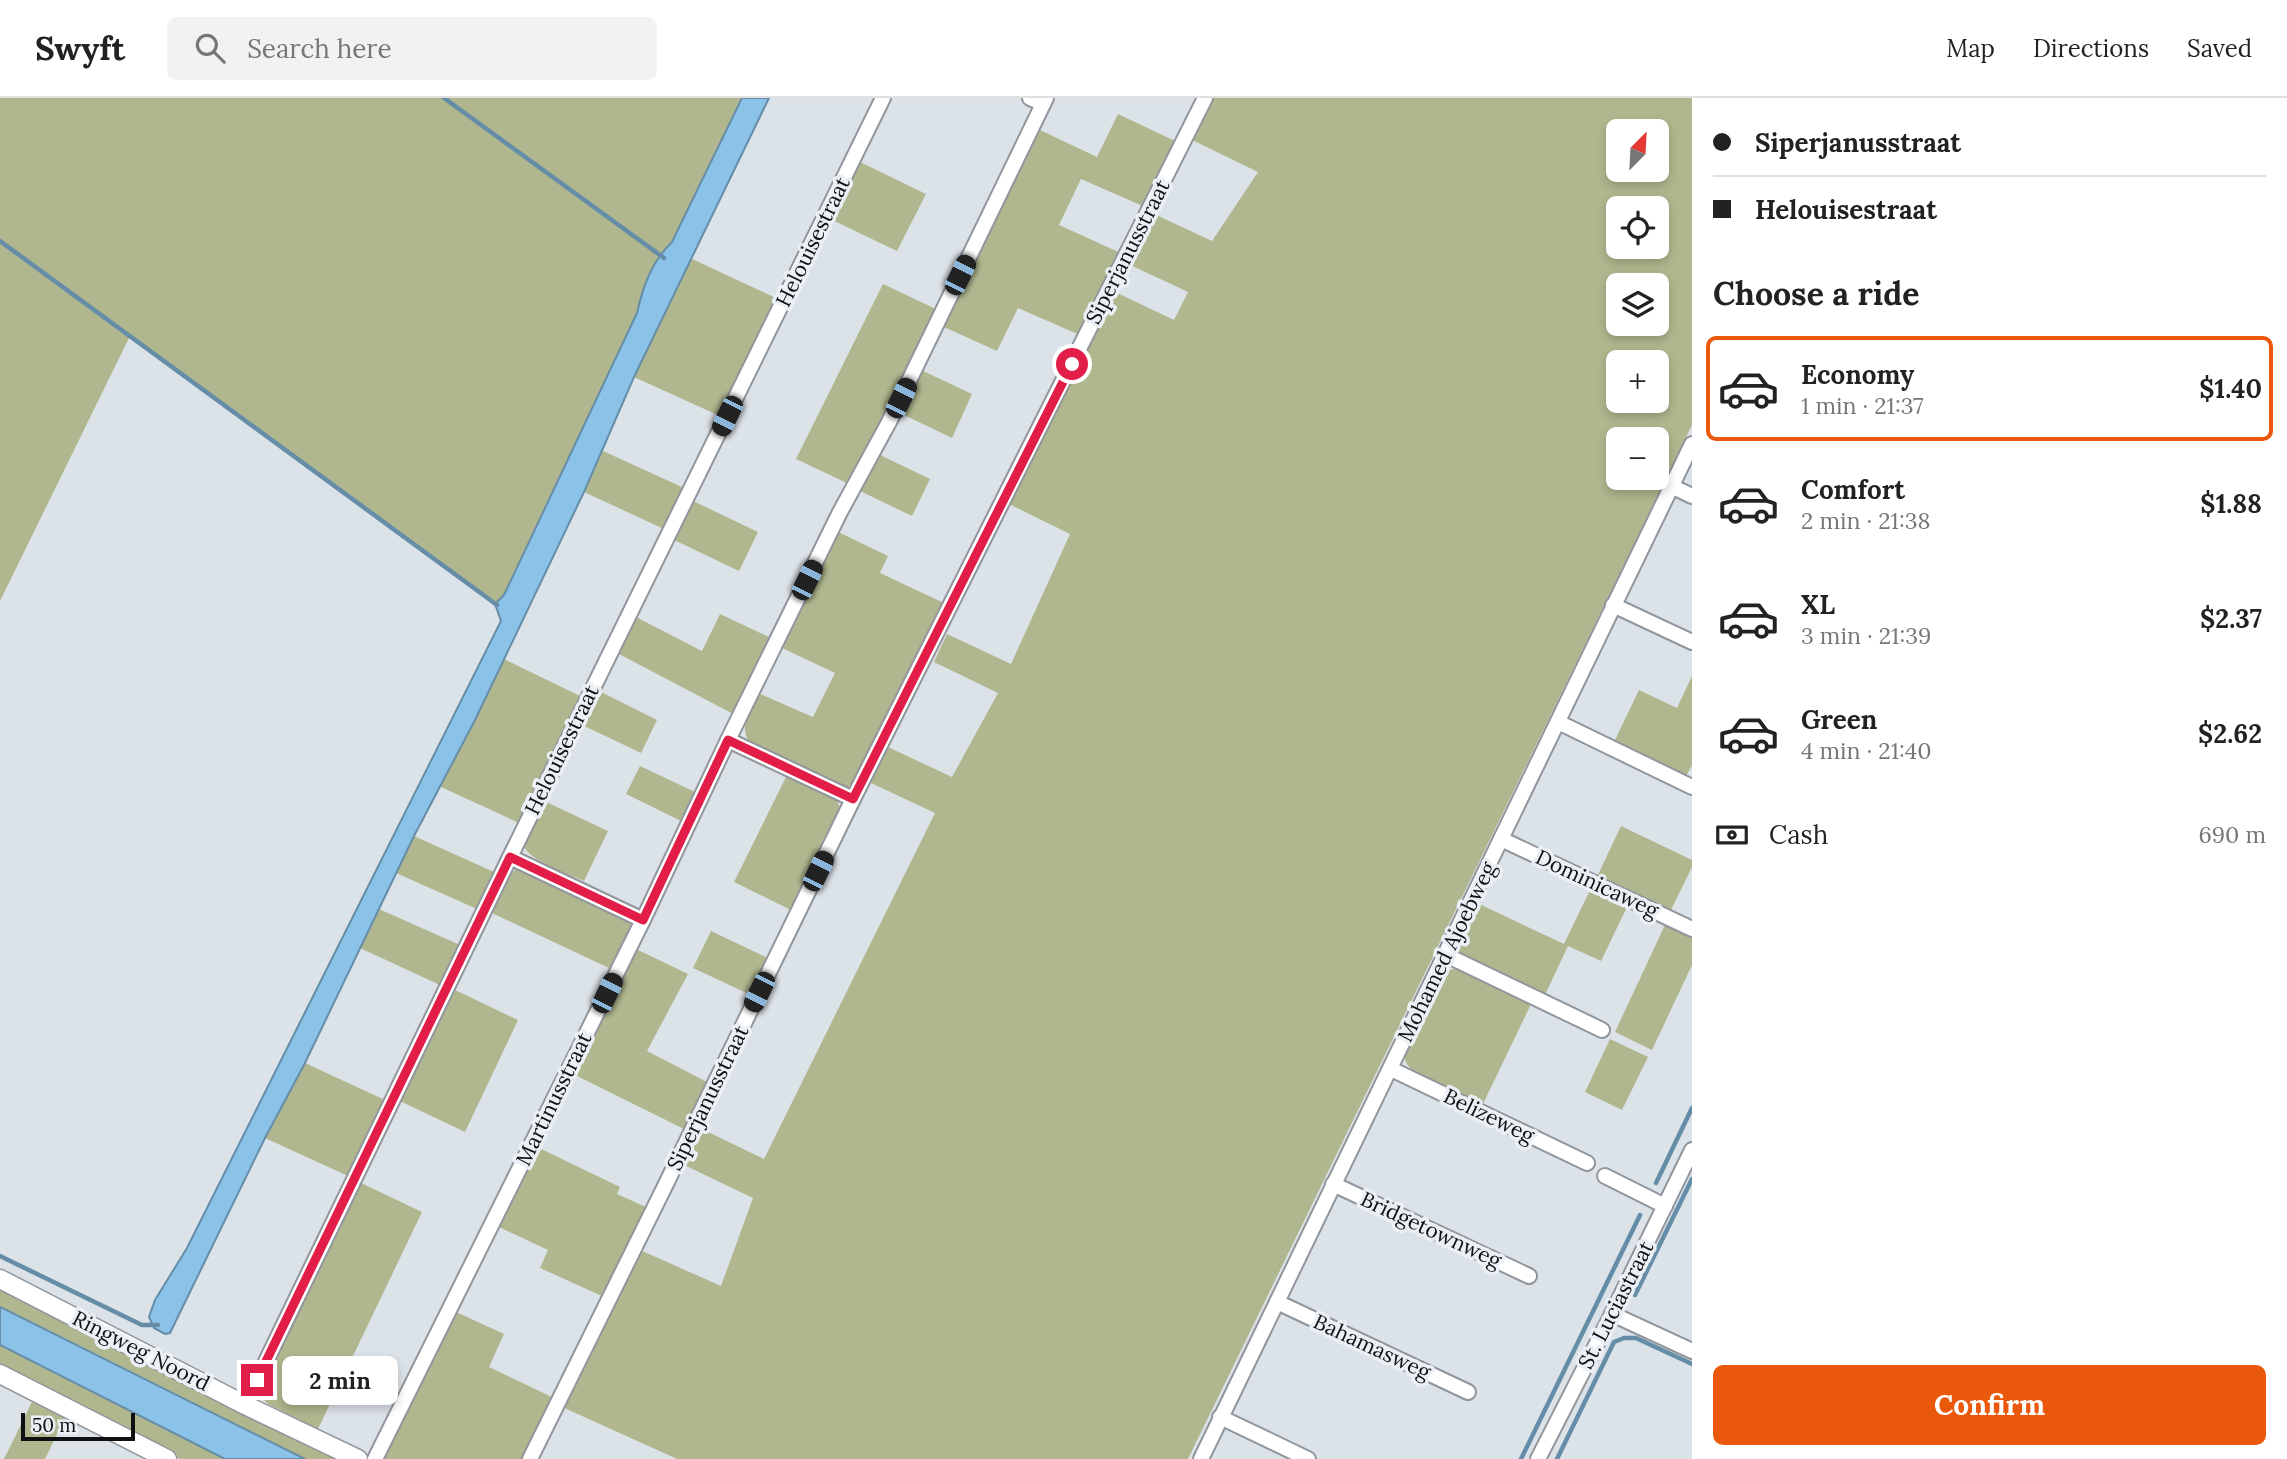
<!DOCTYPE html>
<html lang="en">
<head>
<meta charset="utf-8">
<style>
  body { margin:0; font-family:Lora,serif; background:#f2f2f2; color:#222; height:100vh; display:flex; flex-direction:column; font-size:26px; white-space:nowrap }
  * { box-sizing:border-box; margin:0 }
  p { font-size:23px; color:#767676 }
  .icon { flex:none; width:38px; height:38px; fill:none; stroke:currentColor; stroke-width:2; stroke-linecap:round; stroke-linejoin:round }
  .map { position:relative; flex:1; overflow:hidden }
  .drawer { display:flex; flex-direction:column; background:#fff; width:595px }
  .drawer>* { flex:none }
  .banner { display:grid; align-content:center; height:154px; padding:0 21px; background:#fff }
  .needle { width:46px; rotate:24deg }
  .tools { position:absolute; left:1606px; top:21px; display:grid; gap:14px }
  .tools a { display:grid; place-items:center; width:63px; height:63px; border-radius:10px; background:#fff; box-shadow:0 4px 10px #0003; font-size:35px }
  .scale { position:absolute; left:21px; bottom:18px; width:114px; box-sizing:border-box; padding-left:7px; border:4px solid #0f1112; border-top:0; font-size:19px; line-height:24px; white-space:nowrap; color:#0f1112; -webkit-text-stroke:5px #eaf0f5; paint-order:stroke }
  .end { position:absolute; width:32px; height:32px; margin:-16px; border:9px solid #e11d48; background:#fff; box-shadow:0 0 0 4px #fff }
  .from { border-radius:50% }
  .bubble { position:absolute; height:49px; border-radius:10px; background:#fff; box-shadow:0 4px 10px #0003; font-size:23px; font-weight:800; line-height:49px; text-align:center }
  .car { position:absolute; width:21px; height:42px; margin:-21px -10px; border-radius:9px; box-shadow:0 0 5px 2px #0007; background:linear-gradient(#222 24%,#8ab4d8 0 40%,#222 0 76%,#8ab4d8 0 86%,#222 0) }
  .banner b { display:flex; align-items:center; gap:24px; height:66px; font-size:26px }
  .banner b+b { border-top:2px solid #e0e0e0 }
  .banner i { width:18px; height:18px; background:#222 }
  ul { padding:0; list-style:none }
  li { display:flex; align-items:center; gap:21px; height:105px; margin:0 14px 10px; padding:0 7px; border:4px solid transparent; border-radius:10px }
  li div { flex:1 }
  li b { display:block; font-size:26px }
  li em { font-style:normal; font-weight:800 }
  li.active { border-color:#ea580c }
  li>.icon { width:63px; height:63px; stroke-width:1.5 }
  h2 { padding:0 21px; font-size:32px; line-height:84px }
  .pay { display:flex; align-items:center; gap:18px; height:77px; padding:0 21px; font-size:26px }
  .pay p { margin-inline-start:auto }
  .button { display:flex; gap:14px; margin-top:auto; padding:14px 21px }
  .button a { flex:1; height:80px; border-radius:10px; background:#ea580c; color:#fff; font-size:28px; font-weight:800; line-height:80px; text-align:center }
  header { display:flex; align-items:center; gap:42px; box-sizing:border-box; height:98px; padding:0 35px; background:#fff; border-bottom:2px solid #e0e0e0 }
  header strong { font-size:33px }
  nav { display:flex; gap:38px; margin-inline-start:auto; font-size:24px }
  .search { width:490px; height:63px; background:#f2f2f2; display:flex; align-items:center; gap:18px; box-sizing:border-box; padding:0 24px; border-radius:10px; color:#767676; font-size:26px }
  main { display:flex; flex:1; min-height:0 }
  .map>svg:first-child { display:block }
</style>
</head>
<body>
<header>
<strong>Swyft</strong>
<div class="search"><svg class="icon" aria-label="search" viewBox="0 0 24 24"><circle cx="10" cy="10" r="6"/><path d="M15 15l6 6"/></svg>Search here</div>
<nav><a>Map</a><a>Directions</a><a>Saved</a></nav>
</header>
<main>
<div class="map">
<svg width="1692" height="1361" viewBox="0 0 1692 1361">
  <rect width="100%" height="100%" fill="#dce3e8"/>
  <g fill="#b0b78e" fill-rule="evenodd">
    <path d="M0,0H742L672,144C652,163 643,188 637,215L504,497L495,506L130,238L0,503Z"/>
    <path d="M1212,0H1692V327L1188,1361H677L560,1308L640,1152L721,1188L753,1100L682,1066L700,1030L764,1061L935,715L871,685L888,649L952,679L998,595L934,564L947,536L1011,566L1070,436L1009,406L1113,193L1174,222L1188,194L1126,165L1150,114L1212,143L1258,74L1192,42ZM1619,33H1657V72H1619ZM1619,110H1657V149H1619ZM1619,187H1657V226H1619ZM1619,264H1657V303H1619ZM1619,341H1657V380H1619Z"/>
    <polygon points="1118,16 1177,44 1145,109 1081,81 1059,127 1123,156 1082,238 1018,210 997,253 944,229 1040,32 1097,59"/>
    <polygon points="858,63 926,96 897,153 830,121"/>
    <polygon points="690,160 778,201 722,319 634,279"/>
    <polygon points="883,186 940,213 849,386 796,361"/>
    <polygon points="921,272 972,296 952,340 900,315"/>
    <polygon points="603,353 684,390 664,431 584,394"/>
    <polygon points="878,356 930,381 912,418 860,393"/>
    <polygon points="691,402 758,434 739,473 672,441"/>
    <path d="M834,432L888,458L880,475L946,506L853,686L846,690L751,646C737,629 750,612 758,595L813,619L835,575L780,549Z"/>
    <polygon points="720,516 775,542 739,619 617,555 634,518 702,553"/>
    <polygon points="504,561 582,599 519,725 441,689"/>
    <polygon points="1692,578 1692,667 1686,678 1614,644 1639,592 1677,610"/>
    <polygon points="595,591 657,622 641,655 578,625"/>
    <polygon points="640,668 697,695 683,724 626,696"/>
    <polygon points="788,675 836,698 840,711 793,813 734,784"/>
    <path d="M544,703L608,733L584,783C568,776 529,763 523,747Z"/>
    <polygon points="1621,728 1692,762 1692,769 1669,816 1596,781"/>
    <polygon points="414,738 494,774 477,811 396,775"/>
    <polygon points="515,772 524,772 628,823 632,829 611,871 492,815 511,776"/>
    <polygon points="1591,790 1628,807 1601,863 1568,848 1544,899 1455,856 1455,851 1477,805 1564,846"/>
    <polygon points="379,811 460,847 440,887 360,850"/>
    <polygon points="1665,827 1692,839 1692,867 1652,952 1615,934"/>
    <polygon points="711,833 770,861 753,898 693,870"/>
    <polygon points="634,850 688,876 647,953 709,985 686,1032 571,975"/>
    <path d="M1453,871H1462L1532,904L1483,1006L1417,975C1409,970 1406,967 1404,958L1443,879L1446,873Z"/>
    <polygon points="453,891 518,922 465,1034 400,1003"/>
    <polygon points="1610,941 1648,959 1622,1012 1585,994"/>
    <polygon points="305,965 385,1002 348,1078 265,1040"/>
    <polygon points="537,1049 620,1089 617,1096 648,1110 604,1199 540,1170 548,1152 499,1129"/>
    <polygon points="359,1084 422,1114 318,1331 268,1306 263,1301 260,1288"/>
    <polygon points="0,1190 342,1361 305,1361 0,1209"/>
    <polygon points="454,1213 504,1236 489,1269 554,1300 523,1361 385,1361 385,1354"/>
    <polygon points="0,1247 225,1361 180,1361 0,1271"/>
    <polygon points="32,1304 65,1320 45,1361 4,1361"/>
  </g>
  <g fill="#8bc2e8" stroke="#668da8" stroke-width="2">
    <path d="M742,0H769L634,279L584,394L475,622L414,738L305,965L265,1040L170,1235L165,1236L154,1230L149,1219L155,1202L187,1150L501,523L495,506L504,497L637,215C643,188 652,163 672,144Z"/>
    <polygon points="0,1209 305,1361 225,1361 0,1247"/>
  </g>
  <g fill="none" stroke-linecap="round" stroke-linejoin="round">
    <g stroke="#668da8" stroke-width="4.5">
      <polyline points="444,0 664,160"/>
      <polyline points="0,143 497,507"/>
      <polyline points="1656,1085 1692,1010"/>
      <polyline points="0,1158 142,1227 158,1227"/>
      <polyline points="1635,1197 1692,1081"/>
      <polyline points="1521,1361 1640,1117"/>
      <polyline points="1557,1361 1614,1244 1624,1240 1636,1240 1692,1266"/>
    </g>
    <defs>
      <g id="minor">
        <polyline points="1030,0 1043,6"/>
        <polyline points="1671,388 1692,398"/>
        <polyline points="1613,507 1692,544"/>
        <polyline points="1558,624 1692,689"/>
        <polyline points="728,642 853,701"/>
        <polyline points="1501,741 1692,831"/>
        <polyline points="510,759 643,822"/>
        <polyline points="1446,857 1602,932"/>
        <polyline points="1391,971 1587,1065"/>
        <polyline points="1605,1078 1665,1108"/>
        <polyline points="1333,1086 1529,1178"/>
        <polyline points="1277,1204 1468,1294"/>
        <polyline points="1612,1216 1692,1253"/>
        <polyline points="245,1307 510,759 883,0"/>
        <polyline points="1220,1319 1308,1361"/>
        <polyline points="375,1361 643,822 728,642 840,414 889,324 1046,0"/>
        <polyline points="530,1361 665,1088 853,701 1205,0"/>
        <polyline points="1201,1361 1692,346"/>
        <polyline points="1538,1361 1612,1216 1692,1052"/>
      </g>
      <g id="tertiary">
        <polyline points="0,1181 245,1307 358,1361"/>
        <polyline points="0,1276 167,1361"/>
      </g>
    </defs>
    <use href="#minor" stroke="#91969c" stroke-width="18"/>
    <use href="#tertiary" stroke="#91969c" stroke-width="21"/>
    <use href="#minor" stroke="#fff" stroke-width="14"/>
    <use href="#tertiary" stroke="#fff" stroke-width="18"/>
  </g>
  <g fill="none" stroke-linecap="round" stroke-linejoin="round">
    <polyline stroke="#e11d48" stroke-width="9" points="257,1282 510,759 643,822 728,642 853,701 1072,266"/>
  </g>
  <g text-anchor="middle" stroke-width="7" stroke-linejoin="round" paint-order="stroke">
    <g font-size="21" fill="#0f1112" stroke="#eaf0f5">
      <text transform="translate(813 144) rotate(-64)" y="7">Helouisestraat</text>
      <text transform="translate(1128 154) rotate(-63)" y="7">Siperjanusstraat</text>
      <text transform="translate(562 652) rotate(-64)" y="7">Helouisestraat</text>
      <text transform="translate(1597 786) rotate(25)" y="7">Dominicaweg</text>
      <text transform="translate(1447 854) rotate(-64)" y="7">Mohamed Ajoebweg</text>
      <text transform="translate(708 1000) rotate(-64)" y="7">Siperjanusstraat</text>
      <text transform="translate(554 1001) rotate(-64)" y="7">Martinusstraat</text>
      <text transform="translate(1489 1018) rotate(26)" y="7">Belizeweg</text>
      <text transform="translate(1431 1132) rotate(25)" y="7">Bridgetownweg</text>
      <text transform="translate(1616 1207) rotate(-63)" y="7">St. Luciastraat</text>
      <text transform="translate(1372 1249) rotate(25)" y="7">Bahamasweg</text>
      <text transform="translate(141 1253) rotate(27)" y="7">Ringweg Noord</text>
    </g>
  </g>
</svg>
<div class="tools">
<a><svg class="needle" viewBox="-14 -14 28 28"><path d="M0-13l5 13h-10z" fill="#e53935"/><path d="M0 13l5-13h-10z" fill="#767676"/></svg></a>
<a><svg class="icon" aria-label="locate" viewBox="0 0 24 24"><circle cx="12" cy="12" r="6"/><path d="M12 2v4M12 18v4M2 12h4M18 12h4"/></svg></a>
<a><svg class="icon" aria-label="layers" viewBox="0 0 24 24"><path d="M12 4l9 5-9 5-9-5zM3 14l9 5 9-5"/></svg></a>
<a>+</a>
<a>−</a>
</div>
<div class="scale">50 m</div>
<i class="end from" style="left:1072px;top:266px"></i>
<i class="end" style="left:257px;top:1282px"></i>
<div class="bubble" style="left:282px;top:1258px;width:116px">2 min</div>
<i class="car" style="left:960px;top:177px;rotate:26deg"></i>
<i class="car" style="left:901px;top:300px;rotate:26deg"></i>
<i class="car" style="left:727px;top:318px;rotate:206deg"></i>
<i class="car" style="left:807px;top:482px;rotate:26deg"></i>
<i class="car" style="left:818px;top:773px;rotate:26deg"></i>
<i class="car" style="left:759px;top:894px;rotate:206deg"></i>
<i class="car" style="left:607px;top:895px;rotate:26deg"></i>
</div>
<section class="drawer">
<div class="banner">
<b><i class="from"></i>Siperjanusstraat</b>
<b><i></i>Helouisestraat</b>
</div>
<h2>Choose a ride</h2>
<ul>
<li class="active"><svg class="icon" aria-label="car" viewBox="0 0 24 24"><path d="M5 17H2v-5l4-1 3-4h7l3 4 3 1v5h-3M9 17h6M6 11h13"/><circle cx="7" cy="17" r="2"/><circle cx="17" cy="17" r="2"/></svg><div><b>Economy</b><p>1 min · 21:37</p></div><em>$1.40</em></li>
<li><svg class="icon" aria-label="car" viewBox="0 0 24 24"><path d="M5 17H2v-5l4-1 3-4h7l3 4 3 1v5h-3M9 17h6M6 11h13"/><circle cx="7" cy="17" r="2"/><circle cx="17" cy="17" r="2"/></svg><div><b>Comfort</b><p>2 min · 21:38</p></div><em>$1.88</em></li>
<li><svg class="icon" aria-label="car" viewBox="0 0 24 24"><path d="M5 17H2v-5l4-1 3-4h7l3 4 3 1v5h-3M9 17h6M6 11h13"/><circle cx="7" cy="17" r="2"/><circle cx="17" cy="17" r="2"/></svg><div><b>XL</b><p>3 min · 21:39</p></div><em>$2.37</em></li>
<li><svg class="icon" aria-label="car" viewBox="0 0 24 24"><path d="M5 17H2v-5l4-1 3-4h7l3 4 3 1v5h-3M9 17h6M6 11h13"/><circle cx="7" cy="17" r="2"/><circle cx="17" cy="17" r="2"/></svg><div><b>Green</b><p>4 min · 21:40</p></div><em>$2.62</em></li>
</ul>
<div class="pay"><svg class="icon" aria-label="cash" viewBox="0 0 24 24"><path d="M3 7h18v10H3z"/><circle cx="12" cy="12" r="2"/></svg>Cash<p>690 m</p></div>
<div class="button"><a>Confirm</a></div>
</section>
</main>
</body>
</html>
